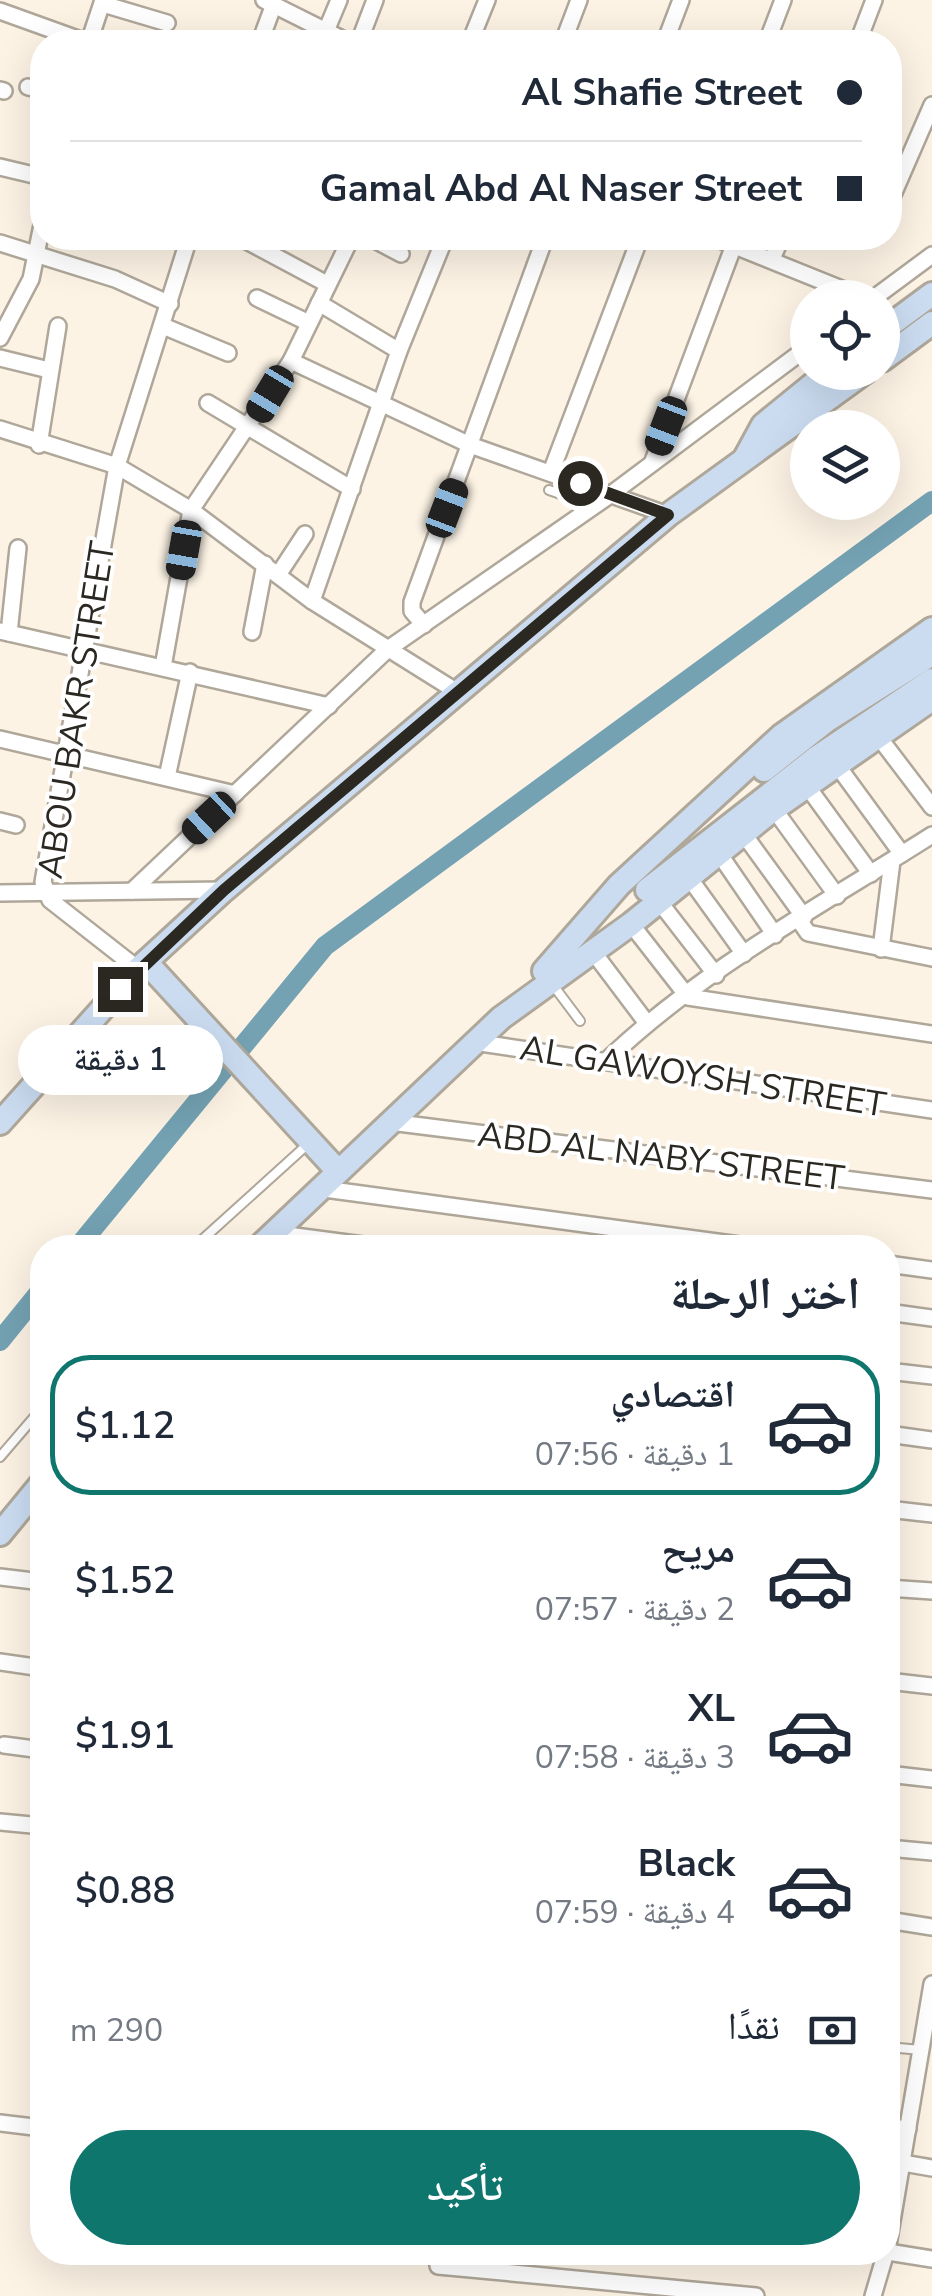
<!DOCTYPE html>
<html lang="ar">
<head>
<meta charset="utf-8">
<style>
  body { margin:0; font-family:"Nunito Sans","Noto Naskh Arabic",sans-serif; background:#f6f6f7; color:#1f2937; direction:rtl; height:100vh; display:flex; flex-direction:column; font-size:38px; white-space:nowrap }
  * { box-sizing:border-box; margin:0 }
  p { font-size:32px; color:#747a83 }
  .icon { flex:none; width:55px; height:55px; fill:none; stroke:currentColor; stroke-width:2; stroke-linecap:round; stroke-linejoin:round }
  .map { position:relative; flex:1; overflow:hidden; direction:ltr }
  .panel { position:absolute; left:30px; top:1235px; width:870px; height:1030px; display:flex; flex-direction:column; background:#fff; border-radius:40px; box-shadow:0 10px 40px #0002; direction:rtl }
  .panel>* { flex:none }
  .top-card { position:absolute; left:30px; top:30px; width:872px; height:220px; border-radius:40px; box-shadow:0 10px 40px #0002; direction:rtl; display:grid; align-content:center; height:220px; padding:0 40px; background:#fff }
  .tools { position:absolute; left:790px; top:280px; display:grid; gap:20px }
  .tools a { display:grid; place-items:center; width:110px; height:110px; border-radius:50%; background:#fff; box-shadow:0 10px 40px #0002; font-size:50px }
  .end { position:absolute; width:45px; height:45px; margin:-22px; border:12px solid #2b2822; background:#fff; box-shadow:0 0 0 5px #fff }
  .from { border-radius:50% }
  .bubble { position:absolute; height:70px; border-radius:35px; background:#fff; box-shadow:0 10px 40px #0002; font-size:32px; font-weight:600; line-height:70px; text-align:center; direction:rtl }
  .car { position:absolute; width:30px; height:60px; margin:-30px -15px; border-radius:12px; box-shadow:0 0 8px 2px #0007; background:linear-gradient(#222 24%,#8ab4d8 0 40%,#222 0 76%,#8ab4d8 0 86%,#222 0) }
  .top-card b { display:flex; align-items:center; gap:35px; height:95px; font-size:38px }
  .top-card b+b { border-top:2px solid #e0e1e3 }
  .top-card i { width:25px; height:25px; background:#1f2937 }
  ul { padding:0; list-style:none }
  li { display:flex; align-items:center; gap:30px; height:140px; margin:0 20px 15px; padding:0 20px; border:5px solid transparent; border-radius:40px }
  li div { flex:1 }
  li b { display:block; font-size:38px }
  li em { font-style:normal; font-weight:600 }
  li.selected { border-color:#0f766e }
  li>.icon { width:90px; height:90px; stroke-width:1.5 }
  h2 { padding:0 40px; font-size:45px; line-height:120px }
  .pay { display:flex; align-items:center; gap:25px; height:110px; padding:0 40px; font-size:38px }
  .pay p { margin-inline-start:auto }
  .cta { display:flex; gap:20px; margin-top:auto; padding:20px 40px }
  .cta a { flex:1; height:115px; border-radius:60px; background:#0f766e; color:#fff; font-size:40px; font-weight:600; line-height:115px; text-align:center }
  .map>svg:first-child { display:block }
</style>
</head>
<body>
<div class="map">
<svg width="932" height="2296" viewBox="0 0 932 2296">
  <rect width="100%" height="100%" fill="#fcf3e5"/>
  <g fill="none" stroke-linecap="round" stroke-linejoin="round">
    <g stroke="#74a2b3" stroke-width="20">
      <polyline points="77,1248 325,946 932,501"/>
      <polyline points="0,1341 42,1289"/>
    </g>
    <defs>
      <g id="lane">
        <polyline points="549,490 592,505"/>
        <polyline points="553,985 580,1021"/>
        <polyline points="193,1248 308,1144"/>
        <polyline points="0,1457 42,1408"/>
        <polyline points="888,2047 921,2050"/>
      </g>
      <g id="street">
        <polyline points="264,0 348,42"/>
        <polyline points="103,4 167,23"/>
        <polyline points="0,11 86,42"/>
        <polyline points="326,31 339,0"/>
        <polyline points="89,42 103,0"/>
        <polyline points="260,42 274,4"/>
        <polyline points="359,42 375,0"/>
        <polyline points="470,42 487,0"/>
        <polyline points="563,42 579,0"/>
        <polyline points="665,42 681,0"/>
        <polyline points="767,42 783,0"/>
        <polyline points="858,42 874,0"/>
        <polyline points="28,87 42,90"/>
        <polyline points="0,90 4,91"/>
        <polyline points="0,167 42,177"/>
        <polyline points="892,197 932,105"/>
        <polyline points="241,238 327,284"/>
        <polyline points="371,238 401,254"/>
        <polyline points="715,238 864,298"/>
        <polyline points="0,243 115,279 170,304"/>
        <polyline points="772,259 781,238"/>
        <polyline points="257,298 309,323"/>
        <polyline points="874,298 932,255"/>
        <polyline points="319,303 399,351"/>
        <polyline points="163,326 228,353"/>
        <polyline points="0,338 31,279 42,225"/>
        <polyline points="0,358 49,370"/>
        <polyline points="291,361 470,445 668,515"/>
        <polyline points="208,403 352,489"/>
        <polyline points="0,429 117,466 191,510 312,601 459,693"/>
        <polyline points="39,445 58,326"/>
        <polyline points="653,461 734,245"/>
        <polyline points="551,472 640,238"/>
        <polyline points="278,575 305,534"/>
        <polyline points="312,601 399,351 445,238"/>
        <polyline points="424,625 412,611 412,602 545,238"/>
        <polyline points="0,631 329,706"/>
        <polyline points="252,632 265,564"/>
        <polyline points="9,633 18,548"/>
        <polyline points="163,667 191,510 291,361 351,238"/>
        <polyline points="878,736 932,807"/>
        <polyline points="0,739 235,794"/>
        <polyline points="837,765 902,854"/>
        <polyline points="167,777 190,672"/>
        <polyline points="807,786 871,874"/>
        <polyline points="774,809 837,896"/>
        <polyline points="0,821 16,825"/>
        <polyline points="743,833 804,917"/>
        <polyline points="718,852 775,935"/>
        <polyline points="688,876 744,954"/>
        <polyline points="132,891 388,649 610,495 808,347"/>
        <polyline points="0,893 224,890"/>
        <polyline points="658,900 716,975"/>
        <polyline points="799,920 808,933 932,958"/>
        <polyline points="631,924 688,997 932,1034"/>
        <polyline points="591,949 646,1022"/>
        <polyline points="881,949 892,861"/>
        <polyline points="138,969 50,900 43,882 117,466 189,238"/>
        <polyline points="474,1042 932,1110"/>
        <path d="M607,1060C701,970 822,905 932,835"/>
        <polyline points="390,1122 932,1190"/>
        <polyline points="317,1188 762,1248"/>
        <polyline points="272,1233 386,1248"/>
        <polyline points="888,1264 932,1270"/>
        <polyline points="888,1312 932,1318"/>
        <polyline points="888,1371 932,1376"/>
        <polyline points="888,1434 932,1440"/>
        <polyline points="888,1509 932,1514"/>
        <polyline points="0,1577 42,1582"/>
        <polyline points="888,1588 932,1591"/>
        <polyline points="0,1662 42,1668"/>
        <polyline points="888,1681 932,1686"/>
        <polyline points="4,1745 42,1750"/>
        <polyline points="888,1774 932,1779"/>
        <polyline points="0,1822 42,1826"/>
        <polyline points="888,1848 932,1852"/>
        <polyline points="888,1920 932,1927"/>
        <polyline points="0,2123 42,2128"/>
        <polyline points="888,2127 908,2129"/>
        <polyline points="903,2163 932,2168"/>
        <polyline points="888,2245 932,1984"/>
        <polyline points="888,2252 932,2259"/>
        <polyline points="438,2266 756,2296"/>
        <polyline points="873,2296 886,2252"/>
      </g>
      <g id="secondary">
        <polyline points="882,331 932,294"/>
        <polyline points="882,360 932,323"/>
        <polyline points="745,458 763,425 828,372"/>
        <polyline points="764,770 826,721 932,654"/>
        <polyline points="647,890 816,758 932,680"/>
        <polyline points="146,962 336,1169"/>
        <polyline points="544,971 619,885 781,736 932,629"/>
        <polyline points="0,1123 138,969 224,890 668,515 865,372"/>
        <polyline points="258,1248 501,1018 631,924 774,809 932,699"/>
        <polyline points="0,1534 42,1483"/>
      </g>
    </defs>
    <use href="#lane" stroke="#afa799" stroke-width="12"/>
    <use href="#street" stroke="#afa799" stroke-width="20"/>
    <use href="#secondary" stroke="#afa799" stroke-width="28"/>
    <use href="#lane" stroke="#fff" stroke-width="8"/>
    <use href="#street" stroke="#fff" stroke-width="15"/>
    <use href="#secondary" stroke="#cbdcf1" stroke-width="22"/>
  </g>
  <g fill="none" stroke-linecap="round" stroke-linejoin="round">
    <polyline stroke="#2b2822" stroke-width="12" points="120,989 224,890 668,515 580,483"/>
  </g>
  <g text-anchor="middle" stroke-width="8" stroke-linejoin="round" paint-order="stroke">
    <g font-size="35" fill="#2b2822" stroke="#fff">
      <text transform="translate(76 710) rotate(-81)" y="12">ABOU BAKR STREET</text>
      <text transform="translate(703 1076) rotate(9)" y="12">AL GAWOYSH STREET</text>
      <text transform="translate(661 1156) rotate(7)" y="12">ABD AL NABY STREET</text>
    </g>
  </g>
</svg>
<div class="tools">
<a><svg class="icon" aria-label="locate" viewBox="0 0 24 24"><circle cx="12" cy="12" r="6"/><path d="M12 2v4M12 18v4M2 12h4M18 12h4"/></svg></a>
<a><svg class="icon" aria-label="layers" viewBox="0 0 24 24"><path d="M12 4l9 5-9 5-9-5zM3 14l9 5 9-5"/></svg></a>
</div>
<i class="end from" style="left:580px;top:483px"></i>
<i class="end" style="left:120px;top:989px"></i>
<div class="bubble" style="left:18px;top:1025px;width:205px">1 دقيقة</div>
<i class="car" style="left:270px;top:394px;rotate:211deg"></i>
<i class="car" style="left:666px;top:426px;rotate:201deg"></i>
<i class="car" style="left:447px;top:508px;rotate:21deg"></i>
<i class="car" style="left:184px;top:550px;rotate:190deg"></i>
<i class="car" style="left:209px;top:818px;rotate:227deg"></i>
<div class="top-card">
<b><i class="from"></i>Al Shafie Street</b>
<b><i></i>Gamal Abd Al Naser Street</b>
</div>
<section class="panel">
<h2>اختر الرحلة</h2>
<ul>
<li class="selected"><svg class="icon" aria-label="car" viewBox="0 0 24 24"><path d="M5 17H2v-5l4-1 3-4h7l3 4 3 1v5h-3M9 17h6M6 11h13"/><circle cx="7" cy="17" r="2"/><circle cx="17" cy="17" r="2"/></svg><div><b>اقتصادي</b><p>1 دقيقة · 07:56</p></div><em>$1.12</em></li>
<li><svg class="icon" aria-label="car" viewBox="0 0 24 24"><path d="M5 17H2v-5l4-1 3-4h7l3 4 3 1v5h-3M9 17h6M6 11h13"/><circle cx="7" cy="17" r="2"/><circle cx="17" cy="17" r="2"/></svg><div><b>مريح</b><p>2 دقيقة · 07:57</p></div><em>$1.52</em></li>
<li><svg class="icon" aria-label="car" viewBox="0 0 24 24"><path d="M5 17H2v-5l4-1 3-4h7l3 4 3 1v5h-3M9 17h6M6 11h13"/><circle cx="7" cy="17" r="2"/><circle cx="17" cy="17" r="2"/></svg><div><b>XL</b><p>3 دقيقة · 07:58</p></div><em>$1.91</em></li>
<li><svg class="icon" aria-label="car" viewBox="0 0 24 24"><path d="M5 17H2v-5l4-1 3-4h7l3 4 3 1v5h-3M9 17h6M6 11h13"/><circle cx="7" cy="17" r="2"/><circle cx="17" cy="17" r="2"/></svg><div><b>Black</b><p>4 دقيقة · 07:59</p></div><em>$0.88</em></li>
</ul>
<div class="pay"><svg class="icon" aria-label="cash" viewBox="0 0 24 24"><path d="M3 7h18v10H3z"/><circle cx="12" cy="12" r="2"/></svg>نقدًا<p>290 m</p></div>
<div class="cta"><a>تأكيد</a></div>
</section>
</div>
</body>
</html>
